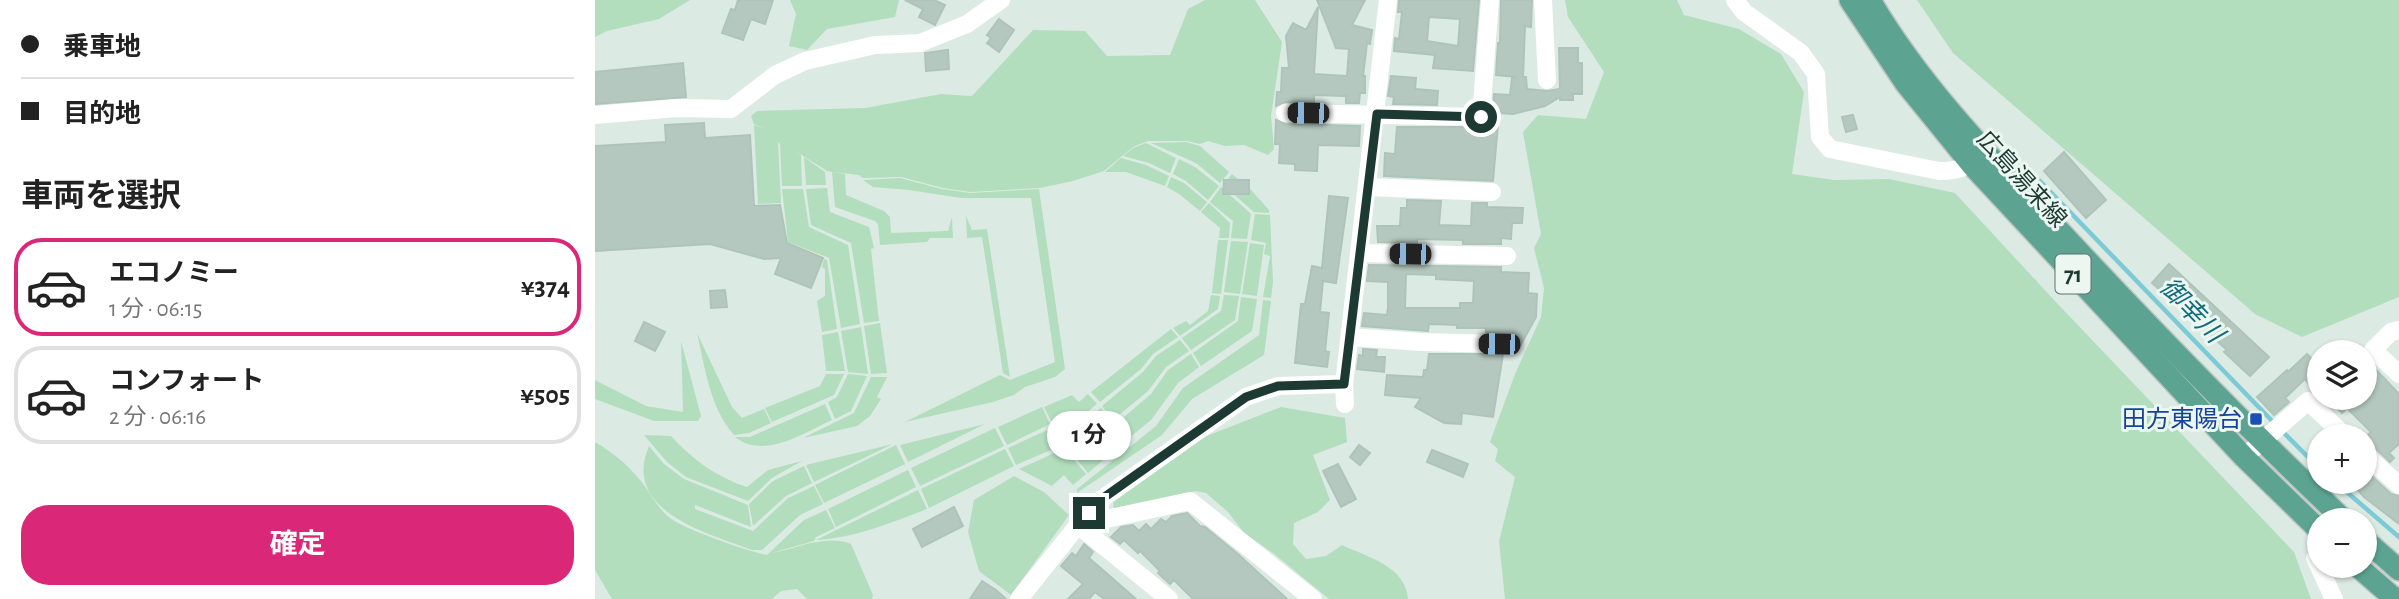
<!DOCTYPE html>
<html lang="ja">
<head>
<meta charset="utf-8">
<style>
  body { margin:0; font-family:"Alegreya Sans","Noto Sans JP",sans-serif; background:#f6f6f6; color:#222; height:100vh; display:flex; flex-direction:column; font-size:26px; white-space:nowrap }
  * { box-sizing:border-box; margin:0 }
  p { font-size:23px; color:#767676 }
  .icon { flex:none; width:38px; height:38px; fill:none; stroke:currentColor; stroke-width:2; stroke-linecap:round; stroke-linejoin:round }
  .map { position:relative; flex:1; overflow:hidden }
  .side { display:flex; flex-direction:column; background:#fff; width:595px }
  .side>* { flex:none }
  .guide { display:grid; align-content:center; height:154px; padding:0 21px; background:#fff }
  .fabs { position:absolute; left:1712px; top:340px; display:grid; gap:14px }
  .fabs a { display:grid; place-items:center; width:70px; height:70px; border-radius:50%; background:#fff; box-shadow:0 2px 5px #0004; font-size:35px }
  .end { position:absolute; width:32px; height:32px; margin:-16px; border:9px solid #1d3a32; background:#fff; box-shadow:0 0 0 4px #fff }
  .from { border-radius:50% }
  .bubble { position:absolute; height:49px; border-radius:24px; background:#fff; box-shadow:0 2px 5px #0004; font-size:23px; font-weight:700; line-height:49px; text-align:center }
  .car { position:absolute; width:21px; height:42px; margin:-21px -10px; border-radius:9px; box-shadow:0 0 5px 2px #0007; background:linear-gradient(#222 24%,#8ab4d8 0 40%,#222 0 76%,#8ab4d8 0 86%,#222 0) }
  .guide b { display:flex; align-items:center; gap:24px; height:66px; font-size:26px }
  .guide b+b { border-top:2px solid #e0e0e0 }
  .guide i { width:18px; height:18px; background:#222 }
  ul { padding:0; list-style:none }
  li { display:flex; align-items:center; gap:21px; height:98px; margin:0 14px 10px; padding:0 7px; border:4px solid #e0e0e0; border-radius:28px }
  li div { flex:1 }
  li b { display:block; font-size:26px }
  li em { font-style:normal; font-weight:700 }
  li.current { border-color:#db2777 }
  li>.icon { width:63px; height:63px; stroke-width:1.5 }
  h2 { padding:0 21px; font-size:32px; line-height:84px }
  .button { display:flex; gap:14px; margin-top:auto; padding:14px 21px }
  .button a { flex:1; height:80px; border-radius:28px; background:#db2777; color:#fff; font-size:28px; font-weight:700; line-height:80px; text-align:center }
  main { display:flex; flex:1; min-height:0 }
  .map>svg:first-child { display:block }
</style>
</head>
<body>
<main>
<section class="side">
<div class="guide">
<b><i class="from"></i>乗車地</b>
<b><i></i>目的地</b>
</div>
<h2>車両を選択</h2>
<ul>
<li class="current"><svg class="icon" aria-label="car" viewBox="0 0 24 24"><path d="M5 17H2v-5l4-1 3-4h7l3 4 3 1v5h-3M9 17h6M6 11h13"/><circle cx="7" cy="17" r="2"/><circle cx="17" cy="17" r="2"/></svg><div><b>エコノミー</b><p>1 分 · 06:15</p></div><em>¥374</em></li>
<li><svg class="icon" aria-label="car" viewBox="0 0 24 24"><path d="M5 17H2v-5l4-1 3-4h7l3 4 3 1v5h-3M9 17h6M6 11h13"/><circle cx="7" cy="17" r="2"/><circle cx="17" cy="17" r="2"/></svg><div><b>コンフォート</b><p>2 分 · 06:16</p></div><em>¥505</em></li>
</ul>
<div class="button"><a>確定</a></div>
</section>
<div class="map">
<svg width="1804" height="599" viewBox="0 0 1804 599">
  <rect width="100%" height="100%" fill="#dceae4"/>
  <g fill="#b2debd">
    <polygon points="0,0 95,0 64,19 12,31 0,37"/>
    <polygon points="195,0 304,0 300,17 232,29 212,50 194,46 201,14"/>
    <polygon points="610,0 660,0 687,42 676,116 679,149 673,155 649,145 630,146 613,141 605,144 592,141 553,141 538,147 509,171 478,181 445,188 375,192 348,188 306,177 268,178 264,175 238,172 250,174 251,195 289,211 295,217 296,233 353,231 357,217 358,238 335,238 332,242 285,245 283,224 280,221 240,207 237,172 232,171 202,152 206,155 207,186 187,186 185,144 183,142 186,203 163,204 159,125 168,128 159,124 156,116 162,111 270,108 346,94 377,96 438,30 490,31 512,56 575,55 593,9"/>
    <polygon points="970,0 1082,0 1089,15 1144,29 1186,54 1209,92 1197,174 1239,180 1294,179 1360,193 1459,300 1699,552 1716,599 910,599 904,541 920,477 900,461 903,449 895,442 920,374 946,317 949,288 939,248 946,234 928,132 943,115 991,119 1009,72 973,17"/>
    <polygon points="1322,0 1804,0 1804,297 1707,337 1660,314 1358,53"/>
    <polygon points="591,142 605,146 634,172 625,183 601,163 556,143"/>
    <polygon points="551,143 581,158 575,173 554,163 528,156 538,148"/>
    <polygon points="209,157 230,172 231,185 211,185"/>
    <polygon points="526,158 551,165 574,176 570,186 531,172 510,172"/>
    <polygon points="584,159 600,167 624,186 613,200 591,181 578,174"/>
    <polygon points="637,174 656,190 674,210 674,213 659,212 628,185"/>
    <polygon points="576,177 589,183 612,202 605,211 584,194 572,187"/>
    <polygon points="305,178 347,189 375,193 444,189 470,369 460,377 430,387 419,395 398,402 310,422 405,375 415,380 460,362 436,198 366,198 314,190 278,187 268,180"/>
    <polygon points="626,187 656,214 652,239 636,238 638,221 615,202"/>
    <polygon points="232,188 235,212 274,227 279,248 276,249 284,321 269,323 256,243 216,225 211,189"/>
    <polygon points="187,189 208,189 214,227 253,245 265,324 246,328 234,258 193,242"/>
    <polygon points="614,203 635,223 634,238 624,238 625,228 606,212"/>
    <polygon points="660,214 675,215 678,282 676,298 668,297 675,256 669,254 671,243 656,240"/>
    <polygon points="371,216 377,230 392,229 415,377 408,373 387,237 372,238"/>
    <polygon points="623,240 633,240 626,294 617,293"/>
    <polygon points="636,241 653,242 645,294 629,292"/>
    <polygon points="655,243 669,245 662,296 647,294"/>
    <polygon points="229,259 232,260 242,329 227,332 222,301 230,296 230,269 227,267"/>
    <polygon points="616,295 625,296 623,309 585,336 578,328 591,321 595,325 613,311"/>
    <polygon points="629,295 644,296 640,320 596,350 587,338 626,311"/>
    <polygon points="646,297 662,299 657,331 606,366 598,353 643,321"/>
    <polygon points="668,300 676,301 669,355 597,399 567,435 482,493 482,489 561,426 588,388 664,335"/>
    <polygon points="285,323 292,373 276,374 269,326"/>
    <polygon points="266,327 273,374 253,372 246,331"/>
    <polygon points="576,329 583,337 558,354 546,369 505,402 496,392"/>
    <polygon points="243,332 250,371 231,371 227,335"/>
    <path d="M102,333L137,407L147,418L169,409L176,423L154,433L139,435C115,408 110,368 102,333Z"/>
    <polygon points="585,340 594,351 571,367 553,391 518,420 507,406 548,372 561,356"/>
    <polygon points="86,341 106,416 103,421 59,421 0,399 0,380 51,406 88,412"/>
    <polygon points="596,354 604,367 583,383 556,420 534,438 522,423 556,394 573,370"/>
    <polygon points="231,374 249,374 239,395 177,422 170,408 225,386"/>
    <polygon points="253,374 272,376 256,411 240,419 233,402 242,397"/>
    <polygon points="276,377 292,377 282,397 286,399 275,416 262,426 208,438 259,413"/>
    <polygon points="493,394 502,404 479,423 473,416 457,423 449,407 477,395 484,402"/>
    <path d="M230,404L237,420C209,433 169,460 140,437H155Z"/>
    <polygon points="447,407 455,424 412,445 403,427"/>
    <path d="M686,407L750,418L752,442L718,455L735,500L723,512L699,523L698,544L711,559L731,556L747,545C772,557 811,566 813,599H734L678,553L649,533L633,512L611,493L600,491L519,509L518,501L609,437Z"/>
    <polygon points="506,408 516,421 479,453 473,447 467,445 459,427 472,421 480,429"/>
    <polygon points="390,424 313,462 305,445"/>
    <polygon points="520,424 533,439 493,473 480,457"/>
    <polygon points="400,428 409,446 325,486 316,468"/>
    <polygon points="457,428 465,446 421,465 413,448"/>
    <path d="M49,435L76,436C97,459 121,477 152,487L173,470L207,461L177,478L153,501L91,477L72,462Z"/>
    <path d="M0,442C17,452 32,464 45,480C56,493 62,508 75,518C91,530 152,551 172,555L209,520L231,510L240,528L221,537L219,541L176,553C202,549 230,534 256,544L278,595L277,599H212L202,589L186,591L177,599H17L0,570Z"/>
    <polygon points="298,444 219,482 211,465"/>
    <polygon points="301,445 310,464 229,503 220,485"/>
    <path d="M54,446L69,464L89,479L153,505L156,527L100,505V509L158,531L193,498L219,486L228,504L205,515L167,550H157C112,533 26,511 54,446Z"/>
    <polygon points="410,449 419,466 334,508 326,489"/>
    <polygon points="466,450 474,454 491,474 478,485 469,475 457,486 424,469"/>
    <polygon points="209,466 217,483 191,496 158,526 154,504 178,481"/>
    <polygon points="313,470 321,487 241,527 233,509"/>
    <polygon points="419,476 449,492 474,515 416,595 384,571 373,532 379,500"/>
    <path d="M323,490L332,509C295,523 260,538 221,540Z"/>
  </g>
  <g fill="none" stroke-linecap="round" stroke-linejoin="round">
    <g stroke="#7dcad6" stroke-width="4.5">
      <polyline points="1443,179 1681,425"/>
      <polyline points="1687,431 1724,468"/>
      <polyline points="1739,481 1804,537"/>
    </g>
  </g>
  <g fill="#b4c8bf" stroke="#aec4bb" stroke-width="2" fill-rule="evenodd">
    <polygon points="143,0 178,0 170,24 156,19 148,40 127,33 136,9 140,10"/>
    <polygon points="310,0 339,0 350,5 340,25 324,17 328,9"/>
    <polygon points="722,0 770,0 757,25 777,30 775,44 772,43 768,76 770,76 770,93 765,93 764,103 751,103 751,96 719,95 719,102 690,102 681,106 682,92 686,92 687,68 694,68 691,36 698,23 711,30 723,7 719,74 752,76 754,49 741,48"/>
    <path d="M804,0H884L878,71L838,68L840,55L799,51L800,38L804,39L807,12H803ZM834,17L865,19L863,46L832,41Z"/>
    <polygon points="906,0 937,0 936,27 930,26 928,77 931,77 932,89 952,91 965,89 964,48 983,48 983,63 987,63 987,94 978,94 978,100 965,100 965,97 950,106 918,114 904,113 898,181 789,176 790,153 800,154 802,127 891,127 897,119 899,94 915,95 917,78 922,77 901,75 903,43 905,43"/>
    <polygon points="404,19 419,30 404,52 392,43 396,38 392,35"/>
    <polygon points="353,50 354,69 331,71 330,53"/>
    <polygon points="88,63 91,97 0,104 0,72"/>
    <polygon points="796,76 821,78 820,89 843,91 842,105 798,104 799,97 793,96"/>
    <polygon points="1258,115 1262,129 1251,132 1247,117"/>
    <polygon points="681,120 690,124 765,126 764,146 723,145 722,171 700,170 700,164 684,163 685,144 680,144"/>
    <polygon points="109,123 110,138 155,135 159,206 185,205 192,243 228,258 216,288 180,274 186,258 169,259 115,244 0,251 0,146 71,142 70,125"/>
    <polygon points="1469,152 1511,200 1491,218 1449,171"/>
    <polygon points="629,180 654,180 654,194 628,194"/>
    <polygon points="734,196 753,198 741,283 728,281 725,312 734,313 730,351 734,352 732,367 700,363 706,304 710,304 717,266 727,268"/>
    <polygon points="812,200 846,201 844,225 876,226 877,203 892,203 892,207 928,208 927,223 917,223 916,239 906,238 906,244 868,244 868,240 822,239 822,243 783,242 782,226 805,226 806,208 812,208"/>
    <polygon points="1574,264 1674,357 1655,376 1629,352 1632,350 1557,283"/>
    <path d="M774,265L906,267V272L934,273L933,293L942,294L941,317L924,348H914V339L909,334L891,332V328H862V325L834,324L833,331L767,326L769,313L792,315L793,308V282L772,281ZM811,274L841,275V279L879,281L878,303H865V308H810Z"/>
    <polygon points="130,290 132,307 116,308 115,291"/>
    <polygon points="49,322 70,332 60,351 40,341"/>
    <polygon points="768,349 782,350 781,357 790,357 789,372 762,369 764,355 768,356"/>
    <polygon points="834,354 908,354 898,417 867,413 866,424 849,423 820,407 826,398 790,395 792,375 828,377 829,370 832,370"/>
    <polygon points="1712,354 1724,366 1724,380 1717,387 1710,379 1690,398 1694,402 1679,415 1662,397 1692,370 1693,372"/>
    <polygon points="1769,357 1804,394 1804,444 1794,453 1799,458 1795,462 1777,445 1769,443 1769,438 1776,432 1752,408 1747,413 1731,397 1769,397"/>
    <polygon points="764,445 775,453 765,465 755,457"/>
    <polygon points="837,450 873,464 868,477 832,462"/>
    <polygon points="743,464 761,499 746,507 728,471"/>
    <polygon points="1769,469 1796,494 1804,496 1804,524 1769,497 1755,481 1769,481"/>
    <polygon points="359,507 368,526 327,547 318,529"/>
    <polygon points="592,513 605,526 610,527 644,555 692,599 598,599 579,580 575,584 563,573 565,571 545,551 543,553 529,540 525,544 516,537 526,527 538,525 544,531 551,524 556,529 566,519 571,522 577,516"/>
    <polygon points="489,544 498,552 494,558 541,599 509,599 500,592 494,599 473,599 488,584 466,566 477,553 481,556"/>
    <polygon points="387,581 401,590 411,599 375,599"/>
  </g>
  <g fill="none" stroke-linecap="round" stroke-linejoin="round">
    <defs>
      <g id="major">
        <polyline points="1255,0 1311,84 1376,164 1649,457 1724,530"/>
        <path d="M1275,0C1324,84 1393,155 1459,225C1553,326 1649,425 1749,520"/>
        <polyline points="1769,539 1804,570"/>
        <polyline points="1761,565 1800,599"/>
      </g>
    </defs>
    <use href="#major" stroke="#bbc4c2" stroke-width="24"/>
    <g stroke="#fff" stroke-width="18">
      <polyline points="948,0 952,80"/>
      <path d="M1140,0L1149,12L1206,53L1221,74L1225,137L1235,149L1344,171C1362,171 1372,168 1384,155"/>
      <polyline points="690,113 886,117 895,0"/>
      <polyline points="0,115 82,108 136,109 180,75 210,61 280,45 325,43 372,24 406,0"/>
      <polyline points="772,187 897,192"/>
      <polyline points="766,253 912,256"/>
      <polyline points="1804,330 1796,332 1778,350 1804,374"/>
      <polyline points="755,337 827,342 904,344"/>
      <polyline points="750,404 749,384 793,0"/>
      <polyline points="1769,454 1804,485"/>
      <polyline points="1649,457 1713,401 1750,436"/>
      <polyline points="1724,553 1720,558 1739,599"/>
      <polyline points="424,599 483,525 595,501 718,599"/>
      <polyline points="574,599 483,525 504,501 651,397 683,386 749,384"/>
    </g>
    <use href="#major" stroke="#5ca491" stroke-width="21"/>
  </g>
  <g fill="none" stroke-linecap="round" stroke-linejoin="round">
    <polyline stroke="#1d3a32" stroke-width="9" points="494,513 504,501 651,397 683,386 749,384 782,114 886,117"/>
  </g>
  <rect fill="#1a4fb4" stroke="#ecf7f1" stroke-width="2.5" x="1654" y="412" width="14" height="14" rx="3.5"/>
  <g text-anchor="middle" stroke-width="6" stroke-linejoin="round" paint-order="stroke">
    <rect fill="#ecf7f1" stroke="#5b736b" stroke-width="2" x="1460.5" y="254.5" width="35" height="39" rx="5"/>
    <g font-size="23" font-weight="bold" fill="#1d3a32">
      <text x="1478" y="282">71</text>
    </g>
    <g font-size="24" fill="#1d3a32" stroke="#ecf7f1">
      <text transform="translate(1427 179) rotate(48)" y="8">広島湯来線</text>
    </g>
    <g font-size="24" fill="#164399" stroke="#ecf7f1" text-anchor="end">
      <text x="1647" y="427">田方東陽台</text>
    </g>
    <g font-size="26" font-style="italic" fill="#126b7b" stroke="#ecf7f1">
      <text transform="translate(1597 310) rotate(46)" y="9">御幸川</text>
    </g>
  </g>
</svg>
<div class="fabs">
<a><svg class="icon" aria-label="layers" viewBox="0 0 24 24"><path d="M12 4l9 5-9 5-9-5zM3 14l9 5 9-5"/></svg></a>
<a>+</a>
<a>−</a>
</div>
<i class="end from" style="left:886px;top:117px"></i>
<i class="end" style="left:494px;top:513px"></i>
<div class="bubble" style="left:452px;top:411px;width:84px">1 分</div>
<i class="car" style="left:713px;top:113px;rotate:271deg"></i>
<i class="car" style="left:815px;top:254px;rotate:271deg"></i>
<i class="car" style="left:904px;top:344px;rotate:271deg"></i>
</div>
</main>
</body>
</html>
